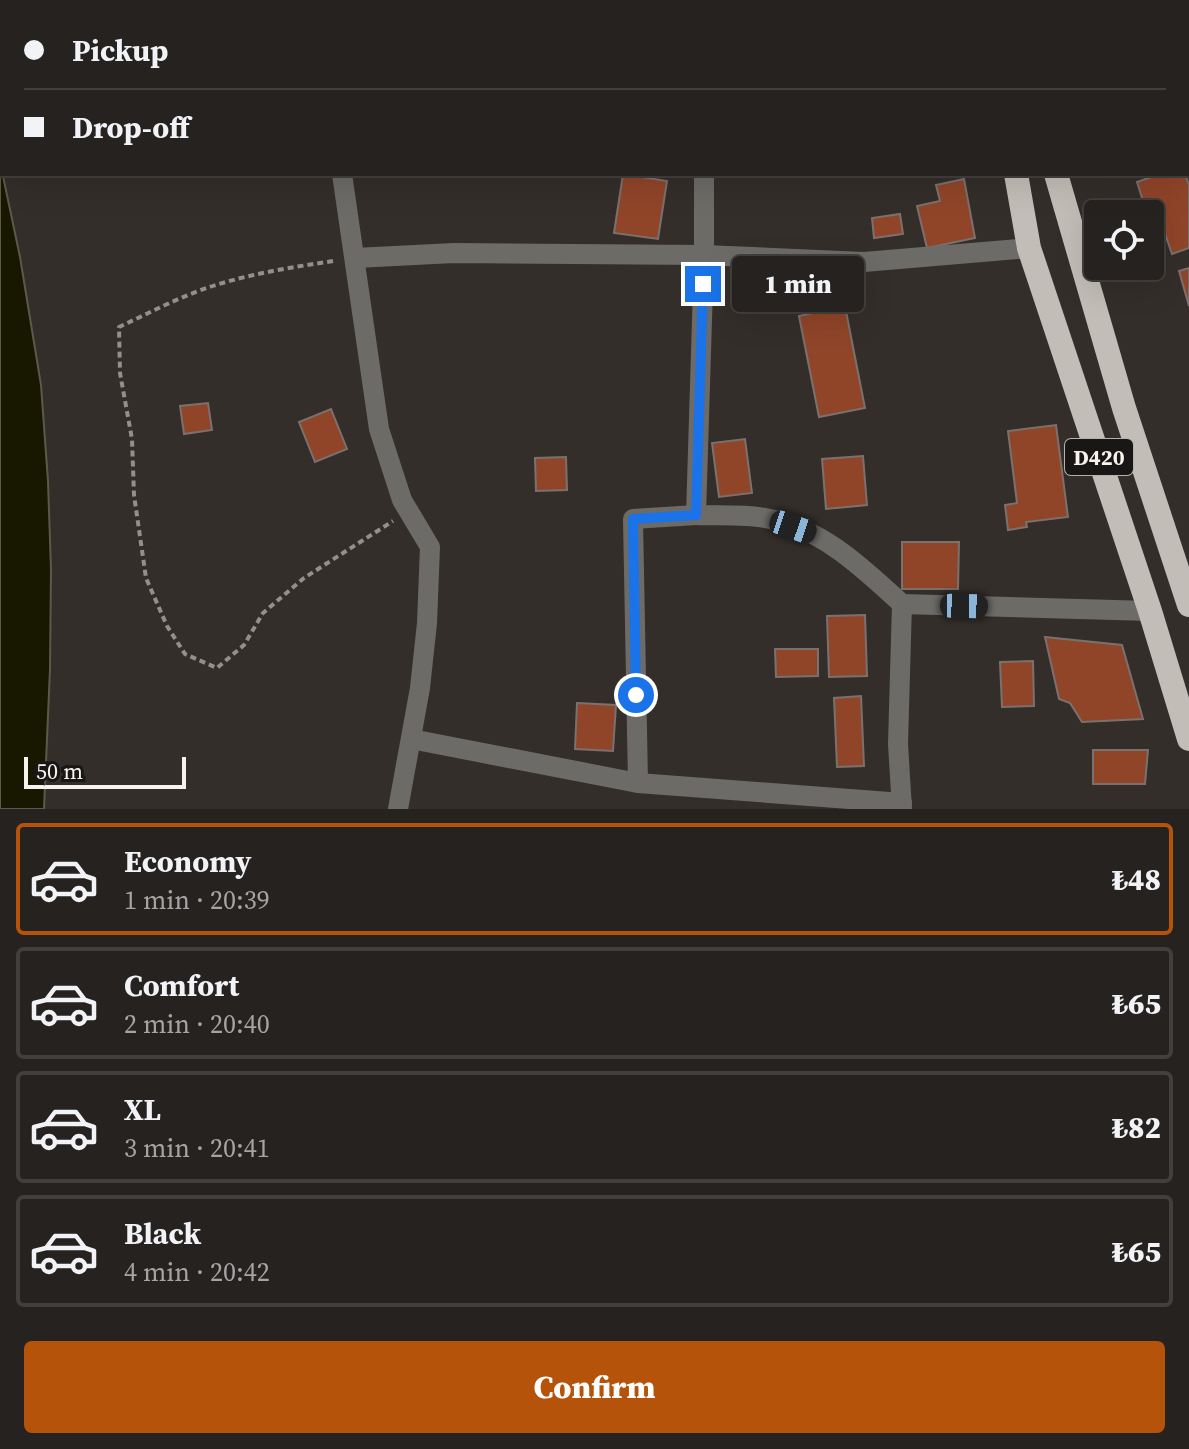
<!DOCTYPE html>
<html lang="en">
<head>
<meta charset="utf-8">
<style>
  body { margin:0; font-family:"Source Serif 4",serif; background:#322f2d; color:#f1f3f6; height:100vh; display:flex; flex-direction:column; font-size:30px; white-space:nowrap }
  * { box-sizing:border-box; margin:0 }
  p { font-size:26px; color:#a4a4a5 }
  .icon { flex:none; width:44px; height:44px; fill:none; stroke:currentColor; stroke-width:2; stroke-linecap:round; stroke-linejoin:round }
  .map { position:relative; height:809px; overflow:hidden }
  .side { display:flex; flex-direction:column; background:#262220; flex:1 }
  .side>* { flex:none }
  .guide { position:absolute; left:0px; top:0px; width:1190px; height:176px; box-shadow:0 8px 32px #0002,0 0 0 2px #423f3e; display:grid; align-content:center; height:176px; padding:0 24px; background:#262220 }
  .controls { position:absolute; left:1084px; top:200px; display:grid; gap:16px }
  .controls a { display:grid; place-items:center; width:80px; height:80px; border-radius:8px; background:#262220; box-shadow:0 8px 32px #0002,0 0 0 2px #423f3e; font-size:40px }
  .scale { position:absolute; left:24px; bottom:20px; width:162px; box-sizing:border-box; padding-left:8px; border:4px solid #f7f3f0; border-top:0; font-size:22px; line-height:28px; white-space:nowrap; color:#f7f3f0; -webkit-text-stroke:6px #191715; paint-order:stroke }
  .end { position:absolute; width:36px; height:36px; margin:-18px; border:10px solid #1a73e8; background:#fff; box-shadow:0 0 0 4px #fff }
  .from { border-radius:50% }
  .bubble { position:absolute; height:56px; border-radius:8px; background:#262220; box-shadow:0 8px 32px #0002,0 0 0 2px #423f3e; font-size:26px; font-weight:800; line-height:56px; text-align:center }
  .car { position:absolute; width:24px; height:48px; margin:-24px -12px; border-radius:10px; box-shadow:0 0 6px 2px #0007; background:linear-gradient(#222 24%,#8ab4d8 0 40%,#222 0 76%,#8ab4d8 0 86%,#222 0) }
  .guide b { display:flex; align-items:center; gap:28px; height:76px; font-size:30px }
  .guide b+b { border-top:2px solid #423f3e }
  .guide i { width:20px; height:20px; background:#f1f3f6 }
  ul { padding:14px 0 0; list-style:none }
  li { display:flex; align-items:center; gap:24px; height:112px; margin:0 16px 12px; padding:0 8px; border:4px solid #423f3e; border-radius:8px }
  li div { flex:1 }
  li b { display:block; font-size:30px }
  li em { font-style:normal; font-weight:800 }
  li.current { border-color:#b45309 }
  li>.icon { width:72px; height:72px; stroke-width:1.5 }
  .cta { display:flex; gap:16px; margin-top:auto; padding:16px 24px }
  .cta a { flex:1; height:92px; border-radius:8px; background:#b45309; color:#fff; font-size:32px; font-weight:800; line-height:92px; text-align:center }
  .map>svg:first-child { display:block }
</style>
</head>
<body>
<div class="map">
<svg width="1189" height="809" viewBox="0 0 1189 809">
  <rect width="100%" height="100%" fill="#332e2a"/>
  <polygon fill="#181800" stroke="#5b5a48" stroke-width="2" points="0,162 20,257 41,385 48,481 51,570 50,669 44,809 0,809"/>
  <g fill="#904529" stroke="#7a716f" stroke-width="2">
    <polygon points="625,0 684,0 625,2"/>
    <polygon points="623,174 667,181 658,239 614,233"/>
    <polygon points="1160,174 1185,174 1189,185 1189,248 1172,254 1163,228 1153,231 1150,214 1147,214 1137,182"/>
    <polygon points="964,179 975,238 927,248 917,206 940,201 936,185"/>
    <polygon points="900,214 903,234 874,238 872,218"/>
    <polygon points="1189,268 1189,306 1179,271"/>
    <polygon points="845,306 865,408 819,417 799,316"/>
    <polygon points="208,403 212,430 184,434 180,406"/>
    <polygon points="331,409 347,449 315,462 299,422"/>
    <polygon points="1056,425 1068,517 1026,522 1027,527 1008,530 1005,505 1017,503 1008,431"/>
    <polygon points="745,439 752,493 719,497 712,443"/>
    <polygon points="863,456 867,505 826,509 822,459"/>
    <polygon points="566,457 567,490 536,491 535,458"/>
    <polygon points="902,542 959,542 958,589 902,589"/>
    <polygon points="865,615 867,676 829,677 827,616"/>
    <polygon points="1045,637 1122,645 1143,719 1082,722 1070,703 1059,699"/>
    <polygon points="775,649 818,649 818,676 776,677"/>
    <polygon points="1033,661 1034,706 1002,707 1000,662"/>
    <polygon points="861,696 864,766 837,767 834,698"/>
    <polygon points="577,703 616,705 613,751 575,749"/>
    <polygon points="1093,750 1148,750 1145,784 1093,784"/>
  </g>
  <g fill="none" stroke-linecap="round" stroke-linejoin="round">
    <path stroke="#948f8c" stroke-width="4" stroke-dasharray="6 4" stroke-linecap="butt" d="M333,261C294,267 254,273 216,285C183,295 151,312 119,327L120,373L132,439L134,495L146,578L167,626L185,654L217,668L244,645L263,613L304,578L393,521"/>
    <g stroke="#6d6b68" stroke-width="20">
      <polyline points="319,0 320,2"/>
      <polyline points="703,0 704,2"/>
      <polyline points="342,174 379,429 402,500 430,547 427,623 420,688 398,809"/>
      <path d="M704,174V255L696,515C718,516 743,514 765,518C821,527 863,568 902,604L898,744L902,809"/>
      <polyline points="355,258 454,253 704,255 864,262 1029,248"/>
      <polyline points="902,604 1150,611"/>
      <polyline points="411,739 638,783 902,803"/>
      <polyline points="638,783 633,519 696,515"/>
    </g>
    <g stroke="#c2beb7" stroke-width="24">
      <polyline points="986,0 986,2"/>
      <polyline points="1026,0 1027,2"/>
      <polyline points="1016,174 1029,248 1150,611 1189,739"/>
      <polyline points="1056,174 1124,408 1189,605"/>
    </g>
  </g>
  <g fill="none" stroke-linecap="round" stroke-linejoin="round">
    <polyline stroke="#1a73e8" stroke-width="10" points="636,695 633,519 696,515 703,284"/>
  </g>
  <g text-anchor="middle" stroke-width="8" stroke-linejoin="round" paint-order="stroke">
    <rect fill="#191715" stroke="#b4b1ae" stroke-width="2" x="1065" y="439" width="68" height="36" rx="6"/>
    <g font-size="22" font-weight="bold" fill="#f7f3f0">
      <text x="1099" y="465">D420</text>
    </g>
  </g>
</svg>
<div class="controls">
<a><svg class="icon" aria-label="locate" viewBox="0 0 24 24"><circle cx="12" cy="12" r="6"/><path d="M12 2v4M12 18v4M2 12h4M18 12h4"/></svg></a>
</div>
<div class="scale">50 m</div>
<i class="end from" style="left:636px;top:695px"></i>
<i class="end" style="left:703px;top:284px"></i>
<div class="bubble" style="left:732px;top:256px;width:132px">1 min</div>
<i class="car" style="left:793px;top:527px;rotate:109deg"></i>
<i class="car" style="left:964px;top:606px;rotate:91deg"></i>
<div class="guide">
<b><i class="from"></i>Pickup</b>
<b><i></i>Drop-off</b>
</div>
</div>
<section class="side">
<ul>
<li class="current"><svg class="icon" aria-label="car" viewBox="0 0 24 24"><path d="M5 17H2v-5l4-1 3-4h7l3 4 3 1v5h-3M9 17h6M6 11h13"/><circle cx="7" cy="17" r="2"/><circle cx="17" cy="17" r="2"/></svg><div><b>Economy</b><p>1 min · 20:39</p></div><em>₺48</em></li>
<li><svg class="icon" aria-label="car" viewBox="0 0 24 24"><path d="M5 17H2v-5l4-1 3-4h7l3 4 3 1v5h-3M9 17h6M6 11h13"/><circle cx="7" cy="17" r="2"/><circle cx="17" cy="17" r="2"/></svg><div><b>Comfort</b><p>2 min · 20:40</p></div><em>₺65</em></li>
<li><svg class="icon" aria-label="car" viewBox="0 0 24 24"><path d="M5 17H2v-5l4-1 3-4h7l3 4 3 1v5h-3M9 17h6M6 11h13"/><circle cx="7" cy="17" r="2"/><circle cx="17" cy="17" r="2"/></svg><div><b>XL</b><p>3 min · 20:41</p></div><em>₺82</em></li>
<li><svg class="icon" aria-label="car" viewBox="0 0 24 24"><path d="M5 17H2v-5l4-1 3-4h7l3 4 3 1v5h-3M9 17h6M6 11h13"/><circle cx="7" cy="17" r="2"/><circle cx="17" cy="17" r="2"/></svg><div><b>Black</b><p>4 min · 20:42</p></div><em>₺65</em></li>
</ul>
<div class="cta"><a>Confirm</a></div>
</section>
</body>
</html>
